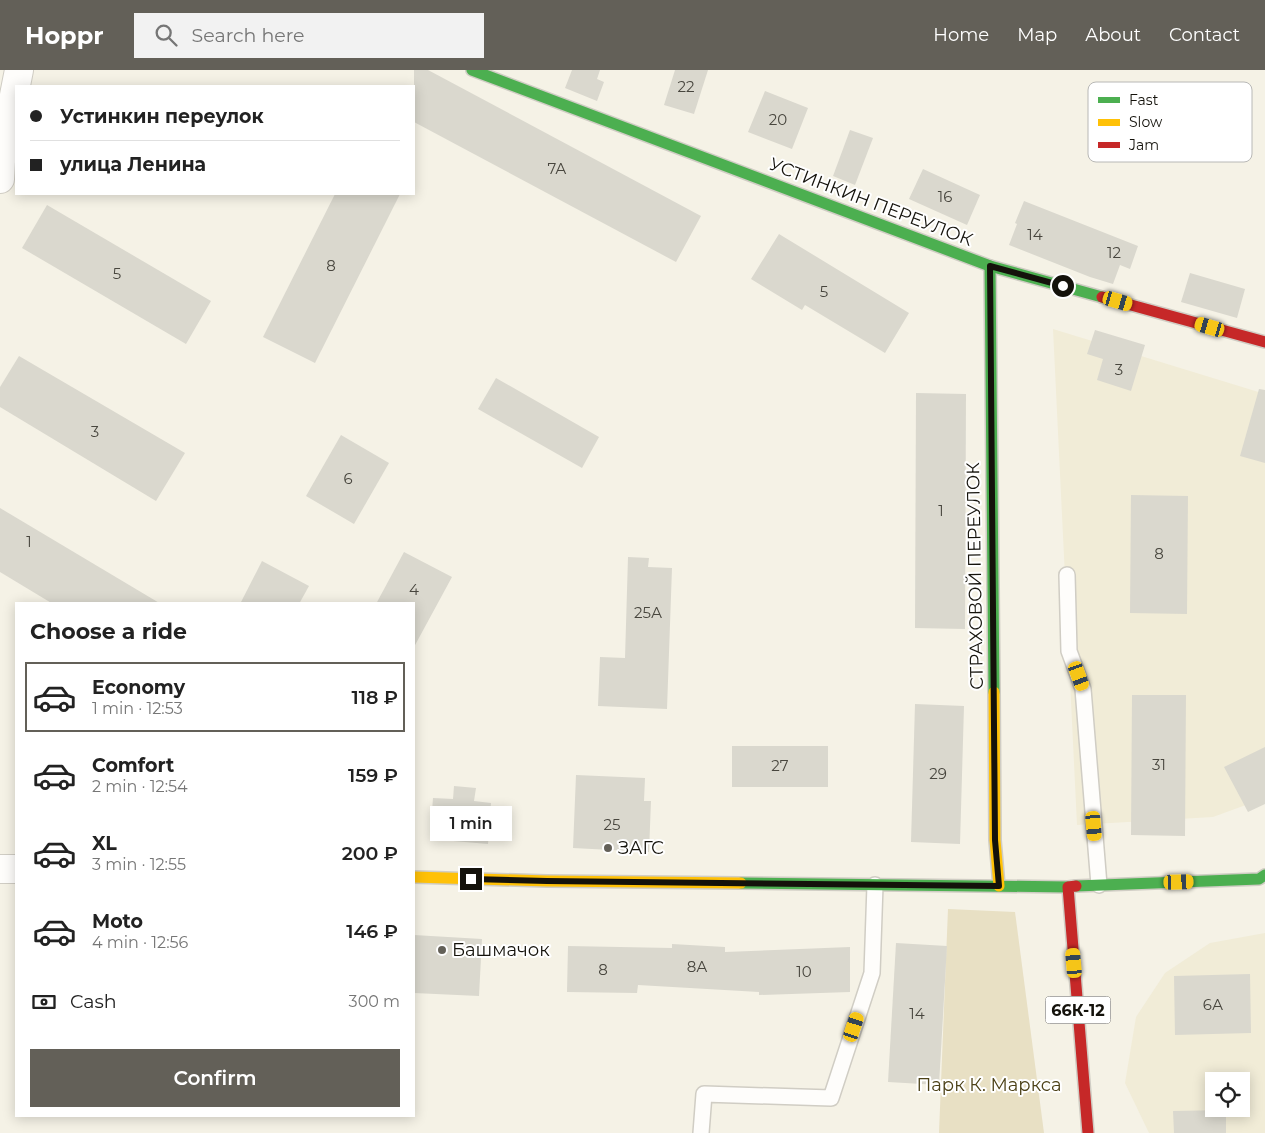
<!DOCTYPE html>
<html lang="en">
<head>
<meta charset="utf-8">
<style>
  body { margin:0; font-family:Montserrat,sans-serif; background:#f2f2f2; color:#222; height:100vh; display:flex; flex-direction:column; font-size:19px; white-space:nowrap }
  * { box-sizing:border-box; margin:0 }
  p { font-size:16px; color:#767676 }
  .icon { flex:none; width:28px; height:28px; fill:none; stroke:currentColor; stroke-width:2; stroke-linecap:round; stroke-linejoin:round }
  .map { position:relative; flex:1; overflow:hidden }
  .sheet { position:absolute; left:15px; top:532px; width:400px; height:515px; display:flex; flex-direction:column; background:#fff; border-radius:0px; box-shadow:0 2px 12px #0003 }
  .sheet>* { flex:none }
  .guide { position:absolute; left:15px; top:15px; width:400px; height:110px; border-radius:0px; box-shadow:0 2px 12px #0003; display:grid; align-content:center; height:110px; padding:0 15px; background:#fff }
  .fabs { position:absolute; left:1205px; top:1002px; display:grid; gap:10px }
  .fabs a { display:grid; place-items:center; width:45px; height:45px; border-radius:0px; background:#fff; box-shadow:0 2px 12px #0003; font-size:25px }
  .end { position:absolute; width:22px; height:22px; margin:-11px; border:6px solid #14120b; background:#fff; box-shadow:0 0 0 2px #fff }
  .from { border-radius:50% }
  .bubble { position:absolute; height:35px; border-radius:0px; background:#fff; box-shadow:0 2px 12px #0003; font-size:16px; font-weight:600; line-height:35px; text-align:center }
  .car { position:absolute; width:15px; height:30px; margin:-15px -8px; border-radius:6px; box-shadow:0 0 4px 1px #0007; background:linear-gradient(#f5c518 24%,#345 0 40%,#f5c518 0 76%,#345 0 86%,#f5c518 0) }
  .guide b { display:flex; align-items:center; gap:18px; height:48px; font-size:19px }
  .guide b+b { border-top:1px solid #e0e0e0 }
  .guide i { width:12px; height:12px; background:#222 }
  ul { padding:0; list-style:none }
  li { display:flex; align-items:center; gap:15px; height:70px; margin:0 10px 8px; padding:0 5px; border:2px solid transparent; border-radius:0px }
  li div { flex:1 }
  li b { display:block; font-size:19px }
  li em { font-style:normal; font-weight:600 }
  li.active { border-color:#636058 }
  li>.icon { width:45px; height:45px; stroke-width:1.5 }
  h2 { padding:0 15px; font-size:22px; line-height:60px }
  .pay { display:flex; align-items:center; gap:12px; height:55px; padding:0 15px; font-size:19px }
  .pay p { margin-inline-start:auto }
  .cta { display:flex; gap:10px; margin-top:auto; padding:10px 15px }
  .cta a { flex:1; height:58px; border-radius:0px; background:#636058; color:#fff; font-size:20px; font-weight:600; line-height:58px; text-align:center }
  header { display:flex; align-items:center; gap:30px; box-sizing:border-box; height:70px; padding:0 25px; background:#636058; color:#fff }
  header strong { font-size:24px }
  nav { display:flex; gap:28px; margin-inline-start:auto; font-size:18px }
  .search { width:350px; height:45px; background:#f2f2f2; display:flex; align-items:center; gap:12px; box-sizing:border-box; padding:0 18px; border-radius:0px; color:#767676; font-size:19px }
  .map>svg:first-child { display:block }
</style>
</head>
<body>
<header>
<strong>Hoppr</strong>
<div class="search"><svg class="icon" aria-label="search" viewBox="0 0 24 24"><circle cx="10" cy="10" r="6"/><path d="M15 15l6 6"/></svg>Search here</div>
<nav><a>Home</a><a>Map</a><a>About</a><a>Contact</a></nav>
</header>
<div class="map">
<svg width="1265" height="1063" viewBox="0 0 1265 1063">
  <rect width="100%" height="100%" fill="#f5f2e6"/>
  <g fill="#f1ecd7" fill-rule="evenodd">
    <polygon points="1053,259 1265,324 1265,728 1213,747 1077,755"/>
    <path d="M1265,863V1063H1149L1125,1013L1136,947L1165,903L1210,873ZM1214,1011H1241V1039H1214Z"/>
  </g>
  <polygon fill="#e8e0c4" points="948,839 1015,842 1044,1063 939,1063"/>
  <g fill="#dad8ce">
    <polygon points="414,0 428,0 701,146 676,192 414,52"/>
    <polygon points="572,0 600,0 597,9 604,12 597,31 565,18"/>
    <polygon points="675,0 708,0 694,44 664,35"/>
    <polygon points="765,21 808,38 792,79 748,62"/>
    <polygon points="850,60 873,68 855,115 833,106"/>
    <polygon points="923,99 980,125 967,155 909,129"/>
    <polygon points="335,124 400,124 315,293 263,267"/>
    <polygon points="1024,131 1138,176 1130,199 1120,195 1113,214 1090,207 1009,175 1017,154 1015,153"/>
    <polygon points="47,135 211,231 186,274 22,178"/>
    <polygon points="779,164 909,243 885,283 805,235 802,240 751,209"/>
    <polygon points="1190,203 1245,219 1237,248 1181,232"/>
    <polygon points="1095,260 1145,275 1131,321 1097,310 1103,289 1087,284"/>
    <polygon points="19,286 185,383 156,431 0,337 0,317"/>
    <polygon points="496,308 599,367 582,398 478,339"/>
    <polygon points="1259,319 1265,320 1265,393 1240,386"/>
    <polygon points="916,323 966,324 965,559 915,558"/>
    <polygon points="341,365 389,393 354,454 306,426"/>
    <polygon points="1131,425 1188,426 1187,544 1130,543"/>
    <polygon points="0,438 161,534 53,534 0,502"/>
    <polygon points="404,482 452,507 414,577 414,534 376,534"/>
    <polygon points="628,487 649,488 648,497 672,498 667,639 598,636 600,587 625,588"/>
    <polygon points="262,491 309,516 299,534 240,534"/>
    <polygon points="1132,625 1186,625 1185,766 1131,765"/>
    <polygon points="915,634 964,636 960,774 911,772"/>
    <rect x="732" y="676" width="96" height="41"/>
    <polygon points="1265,677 1265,734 1248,742 1224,697"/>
    <polygon points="576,705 645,708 644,731 651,731 649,782 573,778"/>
    <polygon points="454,716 476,718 474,731 491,733 488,774 430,769 433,728 453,729"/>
    <polygon points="414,865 482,869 479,926 414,923"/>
    <polygon points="896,873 947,876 939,1015 888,1012"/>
    <polygon points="672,874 725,877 725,882 850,877 850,922 759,925 759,922 638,915 637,923 567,922 568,876 672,878"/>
    <polygon points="1250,904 1251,963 1175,965 1174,906"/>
    <polygon points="1226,1040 1226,1063 1174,1063 1173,1041"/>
  </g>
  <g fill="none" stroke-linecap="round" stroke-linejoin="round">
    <defs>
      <g id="lane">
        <polyline points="1067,505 1069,581 1083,619 1099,815"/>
        <polyline points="701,1063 704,1024 831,1028 872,903 875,815"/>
      </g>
      <g id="street">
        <polyline points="0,109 1,91 19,0"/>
        <polyline points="0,799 16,799"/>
      </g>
      <g id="fast">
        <polyline points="472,0 990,196 1102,227"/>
        <polyline points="990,196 994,622"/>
        <polyline points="741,813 1068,817"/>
        <polyline points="1076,816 1259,809 1265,805"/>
      </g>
      <g id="slow">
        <polyline points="994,622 995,770 999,816"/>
        <polyline points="414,807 547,811 741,813"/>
      </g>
      <g id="jam">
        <polyline points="1102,227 1265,272"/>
        <polyline points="1076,816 1068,817 1088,1063"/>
      </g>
    </defs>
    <use href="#lane" stroke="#d0cdc4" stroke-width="18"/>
    <use href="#street" stroke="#d0cdc4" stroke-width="30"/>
    <use href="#fast" stroke="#d0cdc4" stroke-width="14"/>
    <use href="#slow" stroke="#d0cdc4" stroke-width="14"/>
    <use href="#jam" stroke="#d0cdc4" stroke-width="14"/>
    <use href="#lane" stroke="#fefdfb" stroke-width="15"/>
    <use href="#street" stroke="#fefdfb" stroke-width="28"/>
    <use href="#fast" stroke="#4caf50" stroke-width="11"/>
    <use href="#slow" stroke="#ffc107" stroke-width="11"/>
    <use href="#jam" stroke="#c62828" stroke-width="11"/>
  </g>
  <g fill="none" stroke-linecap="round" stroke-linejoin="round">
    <polyline stroke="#14120b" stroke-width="6" points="471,809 547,811 999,816 995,770 990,196 1063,216"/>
  </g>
  <g fill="#636058" stroke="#fff" stroke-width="2">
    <circle cx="608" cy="778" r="5"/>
    <circle cx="442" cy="880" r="5"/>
  </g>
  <g text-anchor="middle" stroke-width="4" stroke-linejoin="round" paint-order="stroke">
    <g font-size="15" fill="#48463e">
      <text x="686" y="22">22</text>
      <text x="778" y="55">20</text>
      <text x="557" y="104">7А</text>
      <text x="945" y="132">16</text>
      <text x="1035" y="170">14</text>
      <text x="1114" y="188">12</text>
      <text x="331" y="201">8</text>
      <text x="117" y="209">5</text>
      <text x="824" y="227">5</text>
      <text x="1119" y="305">3</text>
      <text x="95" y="367">3</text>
      <text x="348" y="414">6</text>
      <text x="941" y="446">1</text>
      <text x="29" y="477">1</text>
      <text x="1159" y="489">8</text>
      <text x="414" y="525">4</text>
      <text x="648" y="548">25А</text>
      <text x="1159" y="700">31</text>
      <text x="780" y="701">27</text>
      <text x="938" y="709">29</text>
      <text x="612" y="760">25</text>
      <text x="697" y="902">8А</text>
      <text x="603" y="905">8</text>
      <text x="804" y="907">10</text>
      <text x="1213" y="940">6А</text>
      <text x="917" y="949">14</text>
    </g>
    <rect fill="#fff" stroke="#5a5954" stroke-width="1" x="1045.5" y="926.5" width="65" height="27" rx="4"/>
    <g font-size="16" font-weight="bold" fill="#14120b">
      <text x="1078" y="946">66К-12</text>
    </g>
    <g font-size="18" fill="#14120b" stroke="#fff">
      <text transform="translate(871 132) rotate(21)" y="6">УСТИНКИН ПЕРЕУЛОК</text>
      <text transform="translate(975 506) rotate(-91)" y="6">СТРАХОВОЙ ПЕРЕУЛОК</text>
    </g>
    <g font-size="18" fill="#14120b" stroke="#fff" text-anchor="start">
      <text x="618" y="784">ЗАГС</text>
      <text x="452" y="886">Башмачок</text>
    </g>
    <g font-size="18" fill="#4c4117" stroke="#fff">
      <text x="989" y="1021">Парк К. Маркса</text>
    </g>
  </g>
  <rect x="1088" y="12" width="164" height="80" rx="8" fill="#fff" stroke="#b8b8b6" stroke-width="1"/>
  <rect x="1098" y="27" width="22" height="6" fill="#4caf50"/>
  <rect x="1098" y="49" width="22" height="7" fill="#ffc107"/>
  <rect x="1098" y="72" width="22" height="6" fill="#c62828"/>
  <g font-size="14" fill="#14120b">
    <text x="1129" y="35">Fast</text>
    <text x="1129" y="57">Slow</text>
    <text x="1129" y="80">Jam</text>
  </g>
</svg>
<div class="fabs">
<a><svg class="icon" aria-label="locate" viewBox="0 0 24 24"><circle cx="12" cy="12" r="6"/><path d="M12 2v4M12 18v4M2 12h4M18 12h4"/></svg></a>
</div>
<i class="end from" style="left:1063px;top:216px"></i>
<i class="end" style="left:471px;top:809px"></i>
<div class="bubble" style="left:430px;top:736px;width:82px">1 min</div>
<i class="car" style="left:1118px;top:231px;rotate:106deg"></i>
<i class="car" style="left:1210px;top:257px;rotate:286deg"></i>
<i class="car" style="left:1079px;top:606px;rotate:160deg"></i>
<i class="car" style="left:1094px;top:756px;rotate:175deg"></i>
<i class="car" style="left:1179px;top:812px;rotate:88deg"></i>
<i class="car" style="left:1074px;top:893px;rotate:355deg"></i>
<i class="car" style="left:854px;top:957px;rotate:18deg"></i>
<div class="guide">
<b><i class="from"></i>Устинкин переулок</b>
<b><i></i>улица Ленина</b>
</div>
<section class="sheet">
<h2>Choose a ride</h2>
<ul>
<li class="active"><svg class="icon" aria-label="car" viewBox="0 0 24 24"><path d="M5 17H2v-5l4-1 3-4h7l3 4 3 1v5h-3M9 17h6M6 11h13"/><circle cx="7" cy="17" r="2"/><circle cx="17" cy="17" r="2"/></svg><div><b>Economy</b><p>1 min · 12:53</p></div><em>118 ₽</em></li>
<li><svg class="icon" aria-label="car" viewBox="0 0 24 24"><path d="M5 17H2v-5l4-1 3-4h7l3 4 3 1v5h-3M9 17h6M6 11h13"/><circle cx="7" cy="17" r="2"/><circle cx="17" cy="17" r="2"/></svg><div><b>Comfort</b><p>2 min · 12:54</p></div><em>159 ₽</em></li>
<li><svg class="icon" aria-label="car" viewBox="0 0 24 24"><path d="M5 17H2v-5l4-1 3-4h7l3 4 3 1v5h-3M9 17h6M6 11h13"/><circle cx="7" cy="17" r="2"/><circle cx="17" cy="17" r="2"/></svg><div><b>XL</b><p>3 min · 12:55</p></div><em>200 ₽</em></li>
<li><svg class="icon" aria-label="car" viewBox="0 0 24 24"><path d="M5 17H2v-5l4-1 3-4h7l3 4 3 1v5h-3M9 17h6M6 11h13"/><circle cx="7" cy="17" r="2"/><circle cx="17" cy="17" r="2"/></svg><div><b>Moto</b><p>4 min · 12:56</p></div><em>146 ₽</em></li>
</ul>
<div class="pay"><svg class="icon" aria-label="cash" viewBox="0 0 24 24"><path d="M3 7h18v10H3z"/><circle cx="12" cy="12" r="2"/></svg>Cash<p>300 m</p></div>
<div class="cta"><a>Confirm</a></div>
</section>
</div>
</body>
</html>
